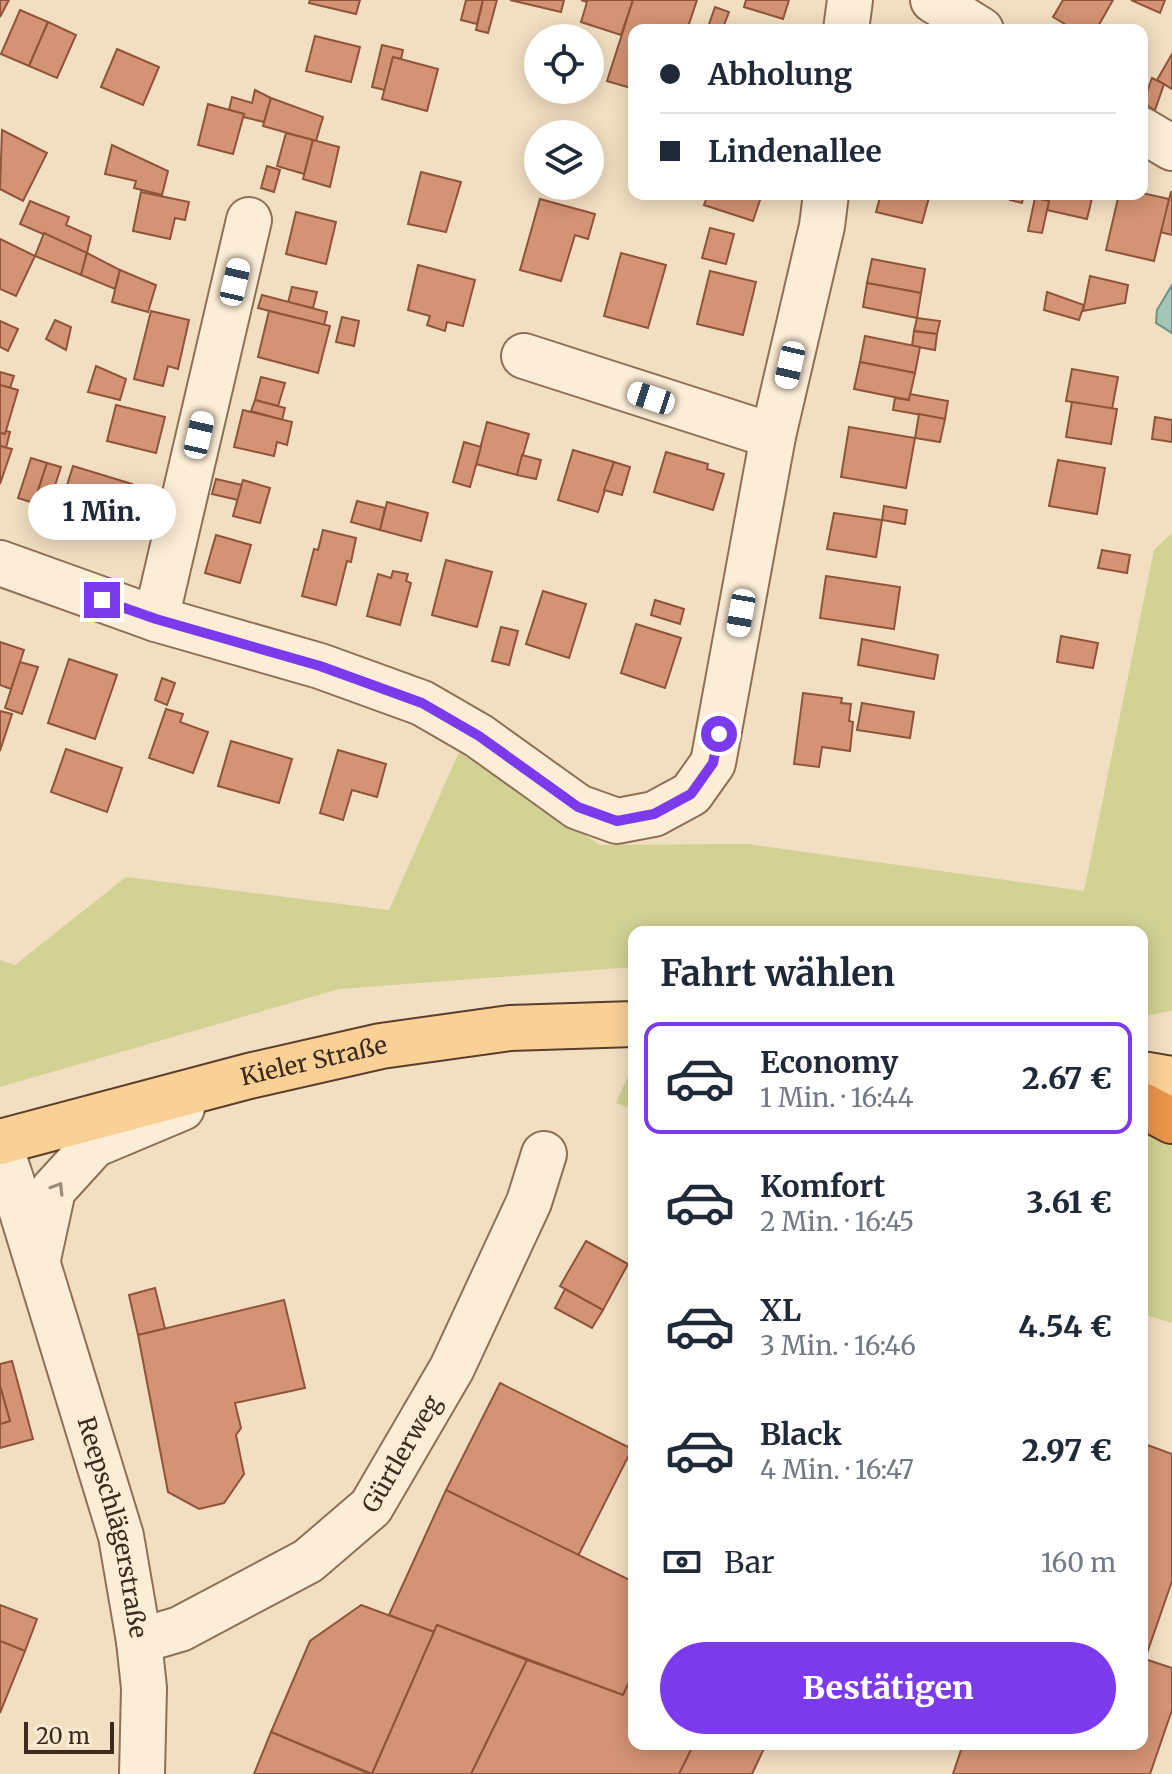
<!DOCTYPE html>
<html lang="de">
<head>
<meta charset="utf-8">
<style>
  body { margin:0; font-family:Merriweather,serif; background:#f2f2f3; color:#1f2937; height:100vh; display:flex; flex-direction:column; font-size:30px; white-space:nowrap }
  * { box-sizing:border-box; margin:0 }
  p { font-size:26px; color:#747a83 }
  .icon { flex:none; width:44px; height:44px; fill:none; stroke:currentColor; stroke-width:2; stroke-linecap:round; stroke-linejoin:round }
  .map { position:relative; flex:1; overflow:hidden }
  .side { position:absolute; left:628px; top:926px; width:520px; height:824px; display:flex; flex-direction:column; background:#fff; border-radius:16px; box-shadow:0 4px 20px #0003 }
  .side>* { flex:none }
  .hud { position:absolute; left:628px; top:24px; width:520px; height:176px; border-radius:16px; box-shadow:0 4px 20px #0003; display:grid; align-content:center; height:176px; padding:0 32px; background:#fff }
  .tools { position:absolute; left:524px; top:24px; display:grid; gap:16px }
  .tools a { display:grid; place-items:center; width:80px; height:80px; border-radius:50%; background:#fff; box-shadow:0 4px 20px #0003; font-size:40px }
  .scale { position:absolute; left:24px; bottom:20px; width:90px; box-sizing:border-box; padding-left:8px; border:4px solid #3d291d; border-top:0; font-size:22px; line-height:28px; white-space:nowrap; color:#3d291d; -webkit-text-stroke:6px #f9ead2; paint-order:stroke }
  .end { position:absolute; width:36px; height:36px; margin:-18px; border:10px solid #7c3aed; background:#fff; box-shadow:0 0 0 4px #fff }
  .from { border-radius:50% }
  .bubble { position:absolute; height:56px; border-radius:28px; background:#fff; box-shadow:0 4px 20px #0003; font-size:26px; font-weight:800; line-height:56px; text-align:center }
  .car { position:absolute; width:24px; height:48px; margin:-24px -12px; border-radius:10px; box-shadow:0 0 6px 2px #0007; background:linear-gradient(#fff 24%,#345 0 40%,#fff 0 76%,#345 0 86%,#fff 0) }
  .hud b { display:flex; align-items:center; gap:28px; height:76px; font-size:30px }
  .hud b+b { border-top:2px solid #e0e1e3 }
  .hud i { width:20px; height:20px; background:#1f2937 }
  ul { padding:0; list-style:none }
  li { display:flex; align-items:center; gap:24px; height:112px; margin:0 16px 12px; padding:0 16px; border:4px solid transparent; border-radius:16px }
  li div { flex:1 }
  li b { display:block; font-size:30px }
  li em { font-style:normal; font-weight:800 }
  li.on { border-color:#7c3aed }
  li>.icon { width:72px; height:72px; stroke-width:1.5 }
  h2 { padding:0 32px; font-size:36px; line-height:96px }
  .pay { display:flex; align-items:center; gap:20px; height:88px; padding:0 32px; font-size:30px }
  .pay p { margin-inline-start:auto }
  .cta { display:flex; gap:16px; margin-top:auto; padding:16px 32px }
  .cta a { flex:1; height:92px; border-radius:48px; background:#7c3aed; color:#fff; font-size:32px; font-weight:800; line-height:92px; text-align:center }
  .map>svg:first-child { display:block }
</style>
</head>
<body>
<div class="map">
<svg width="1172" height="1774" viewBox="0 0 1172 1774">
  <rect width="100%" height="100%" fill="#f2dfc2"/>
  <g fill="#d1d294">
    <polygon points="1172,533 1172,1011 1142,1016 1142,932 634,932 634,967 339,989 0,1087 0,960 15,965 126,877 389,910 459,752 600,845 748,844 1084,891 1154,550"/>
    <polygon points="634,1062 634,1110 616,1103"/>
    <polygon points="1142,1116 1172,1121 1172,1323 1142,1314"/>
  </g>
  <polygon fill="#a5c5b8" stroke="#6a9486" stroke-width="2" points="1172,285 1172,333 1156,323 1157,310"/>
  <g fill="#d49374" stroke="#90543a" stroke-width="2">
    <polygon points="0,0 9,0 0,17"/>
    <polygon points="310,0 360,0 356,14 309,3"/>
    <polygon points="466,0 483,0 477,24 461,20"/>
    <polygon points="483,0 497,0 488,33 476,30"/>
    <polygon points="510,0 564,0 561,12"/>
    <polygon points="581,0 633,0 621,35 581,22 587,2"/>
    <polygon points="633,0 697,0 687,30 634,30 634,89 607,81"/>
    <polygon points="746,0 789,0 783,19 744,7"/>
    <polygon points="1063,0 1113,0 1096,30 1075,30 1053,17"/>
    <polygon points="1131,0 1165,0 1160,13"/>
    <polygon points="715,7 729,12 722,30 707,30"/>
    <polygon points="20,10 48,22 29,66 1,54"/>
    <polygon points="48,22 76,35 57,78 29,66"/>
    <polygon points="315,36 360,47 351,82 306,71"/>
    <polygon points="382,45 403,50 401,59 393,57 385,90 372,87"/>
    <polygon points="117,49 159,67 143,105 101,87"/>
    <polygon points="1172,54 1172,89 1157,80"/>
    <polygon points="393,57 438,69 427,111 382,99"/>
    <polygon points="1152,78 1164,84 1155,110 1143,103"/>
    <polygon points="255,90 271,98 264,122 243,117 244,114 229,110 232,97 252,103"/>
    <polygon points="271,98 323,117 316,141 263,126"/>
    <polygon points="208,104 244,114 233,154 198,145"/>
    <polygon points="2,130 47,153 23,201 0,189"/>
    <polygon points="286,133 313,140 304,174 277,166"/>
    <polygon points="313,140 339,147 330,187 303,179"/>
    <polygon points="112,145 168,171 162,195 134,188 136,181 105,174"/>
    <polygon points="267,166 280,170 274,192 261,188"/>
    <polygon points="421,172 461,182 446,232 408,224"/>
    <polygon points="141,192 189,202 185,220 175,218 170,239 133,231"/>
    <polygon points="1171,192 1172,192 1172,235 1160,232"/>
    <polygon points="1142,193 1169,199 1154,261 1106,250 1119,194"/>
    <polygon points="708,194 762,194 753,221 704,205"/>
    <polygon points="881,194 930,194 922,223 876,212"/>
    <polygon points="1011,194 1024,194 1022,203 1010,200"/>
    <polygon points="1050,194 1093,194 1087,219 1047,210"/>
    <polygon points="1035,198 1049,201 1042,233 1028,231"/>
    <polygon points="540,199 595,214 588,239 575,235 561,281 520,270"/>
    <polygon points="30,201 69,217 66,225 91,236 87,253 20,224"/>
    <polygon points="296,212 336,222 326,264 286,254"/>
    <polygon points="710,228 734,234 726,264 702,258"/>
    <polygon points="44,233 87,253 81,275 35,256"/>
    <polygon points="0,239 35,256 16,296 0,289"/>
    <polygon points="87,253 120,270 115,289 81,275"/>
    <polygon points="621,253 666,265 648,328 604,316"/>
    <polygon points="872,259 925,269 921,293 867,283"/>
    <polygon points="418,265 475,280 463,326 447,322 445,331 427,325 430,316 408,310"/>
    <polygon points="120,270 156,285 148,312 112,302"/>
    <polygon points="710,271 756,282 743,335 697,324"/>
    <polygon points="1090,276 1128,285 1125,303 1083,311"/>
    <polygon points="867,283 921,293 917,318 863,307"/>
    <polygon points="292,287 317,292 313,308 288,303"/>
    <polygon points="1047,292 1084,305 1079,320 1044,310"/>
    <polygon points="262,295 327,312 324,325 258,308"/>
    <polygon points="151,311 189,320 178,369 168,366 163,386 134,379"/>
    <polygon points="269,311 330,326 318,373 258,357"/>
    <polygon points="342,317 359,321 354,346 336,342"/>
    <polygon points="917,318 940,321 937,334 914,331"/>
    <polygon points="55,320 71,327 66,350 46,339"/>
    <polygon points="0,321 18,329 8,351 0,347"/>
    <polygon points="914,331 937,334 935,350 912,346"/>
    <polygon points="865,336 920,347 915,373 860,362"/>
    <polygon points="860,362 915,373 909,400 854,389"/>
    <polygon points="96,366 126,379 120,400 88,392"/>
    <polygon points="1072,369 1118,377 1112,409 1066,401"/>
    <polygon points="0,372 14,376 10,388 0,385"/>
    <polygon points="261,377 285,383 278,406 255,400"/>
    <polygon points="0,385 18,390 5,434 0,433"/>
    <polygon points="910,394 948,401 945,419 893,410 895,398 909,400"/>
    <polygon points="255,400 285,408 282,420 251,411"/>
    <polygon points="1072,402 1117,409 1111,444 1066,437"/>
    <polygon points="116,405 165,417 156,453 107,441"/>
    <polygon points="243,410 292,422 287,445 277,442 274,456 234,447"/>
    <polygon points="919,414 945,419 940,442 915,438"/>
    <polygon points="1155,417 1172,420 1172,442 1152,439"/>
    <polygon points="487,422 529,434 517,475 476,464"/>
    <polygon points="849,427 915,438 906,488 841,477"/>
    <polygon points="6,431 10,432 6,448 0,446 0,433 5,434"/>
    <polygon points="464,442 481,447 470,487 453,482"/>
    <polygon points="0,446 12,449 0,484"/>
    <polygon points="573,450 614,462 598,512 558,500"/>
    <polygon points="666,452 708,464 707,469 724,474 713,510 654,492"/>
    <polygon points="522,455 541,460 536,479 517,475"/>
    <polygon points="31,458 47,463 34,503 18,498"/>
    <polygon points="1058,460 1105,468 1097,514 1049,506"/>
    <polygon points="614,462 630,467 622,495 604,490"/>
    <polygon points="47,463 61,467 48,507 34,503"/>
    <polygon points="73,466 132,484 119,529 59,511"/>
    <polygon points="216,479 242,485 238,500 212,494"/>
    <polygon points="243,480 270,488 260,523 233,516"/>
    <polygon points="357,501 385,508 380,530 351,522"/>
    <polygon points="387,502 428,513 421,541 380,530"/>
    <polygon points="884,506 907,510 905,524 882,520"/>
    <polygon points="834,513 882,520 876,557 827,549"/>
    <polygon points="323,530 356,538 351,562 347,561 336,605 302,596 314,549 318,550"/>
    <polygon points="216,535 251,545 240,583 205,573"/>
    <polygon points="1102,550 1130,555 1127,573 1098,568"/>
    <polygon points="446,560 492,572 477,627 432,615"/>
    <polygon points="393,571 408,574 406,581 411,583 400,625 367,616 378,574 391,578"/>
    <polygon points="826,576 900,587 894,629 820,618"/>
    <polygon points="543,591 586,604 569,658 526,644"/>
    <polygon points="655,600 684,609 680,624 651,615"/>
    <polygon points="636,624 681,638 665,688 621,673"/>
    <polygon points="501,627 518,631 509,665 492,661"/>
    <polygon points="1061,636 1098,643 1093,668 1057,662"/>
    <polygon points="862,639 938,655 934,679 858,665"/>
    <polygon points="0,642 24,650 11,689 0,685"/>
    <polygon points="69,659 117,675 95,739 48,723"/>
    <polygon points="20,662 38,667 22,714 5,708"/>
    <polygon points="162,678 175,683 167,705 155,700"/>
    <polygon points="803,693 842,698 841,703 851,704 849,721 853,722 850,751 822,747 819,767 794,764"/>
    <polygon points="862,703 914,712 910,738 857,730"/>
    <polygon points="166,709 183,714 180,722 208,732 193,773 149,758"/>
    <polygon points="0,711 12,714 0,751"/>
    <polygon points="231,741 292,759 279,803 218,786"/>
    <polygon points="66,749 122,768 107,812 51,792"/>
    <polygon points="338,750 386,764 377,797 352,790 343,820 320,813"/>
    <polygon points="586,1241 628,1264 603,1310 560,1286"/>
    <polygon points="155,1288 165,1329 138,1335 129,1295"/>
    <polygon points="565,1289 603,1310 592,1328 555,1308"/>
    <polygon points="284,1300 305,1388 235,1403 241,1428 236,1435 244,1474 224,1503 199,1509 168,1492 138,1335"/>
    <polygon points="12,1361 33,1439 0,1448 0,1424 10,1421 0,1386 0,1364"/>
    <polygon points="500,1383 632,1449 578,1556 446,1490"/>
    <polygon points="0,1386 10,1421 0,1424"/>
    <polygon points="1142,1443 1172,1454 1172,1581 1145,1659 1172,1668 1172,1710 1150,1774 953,1774 963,1744 1142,1744"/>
    <polygon points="446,1490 634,1582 634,1672 623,1695 437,1625 434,1632 389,1615"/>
    <polygon points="0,1605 37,1619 25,1651 0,1641"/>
    <polygon points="361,1605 434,1632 372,1774 271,1732 310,1641"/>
    <polygon points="437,1625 527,1660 471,1774 372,1774"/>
    <polygon points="0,1641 25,1651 0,1713"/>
    <polygon points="527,1660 623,1695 634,1672 634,1744 694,1744 679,1774 471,1774"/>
    <polygon points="271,1732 370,1774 254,1774"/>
    <polygon points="694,1744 766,1744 752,1774 679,1774"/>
  </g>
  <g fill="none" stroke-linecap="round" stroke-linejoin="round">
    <defs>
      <g id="minor">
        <polyline points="933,0 981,30"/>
        <polyline points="846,30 850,0"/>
        <polyline points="1142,130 1172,148"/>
        <polyline points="524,356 773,436"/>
        <polyline points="0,563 156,619 320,666 422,703 479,736 578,807 617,821 654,814 691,794 713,763 773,436 822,226 826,194"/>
        <polyline points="156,619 249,220"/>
        <path id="s1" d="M0,1146L22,1212L121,1536L139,1641L144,1688L142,1774"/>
        <polyline points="38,1259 53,1190 94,1145 182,1108"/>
        <path id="s2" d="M139,1641L180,1629L308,1561L371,1507L452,1368L529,1202L544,1154"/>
      </g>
      <g id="major">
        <polyline points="1142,1074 1172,1079"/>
        <path id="s3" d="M0,1142L249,1076L381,1046L510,1028L634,1024"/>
      </g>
      <polyline id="highway" points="1142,1105 1172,1121"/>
    </defs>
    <use href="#minor" stroke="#8e6f57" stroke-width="48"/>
    <use href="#major" stroke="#5c3d2b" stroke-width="48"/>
    <use href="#highway" stroke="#5c3d2b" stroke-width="48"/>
    <use href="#minor" stroke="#fcedd6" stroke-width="44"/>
    <use href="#major" stroke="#f9d196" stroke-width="44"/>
    <use href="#highway" stroke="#ea944a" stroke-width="44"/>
  </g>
  <defs><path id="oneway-chevron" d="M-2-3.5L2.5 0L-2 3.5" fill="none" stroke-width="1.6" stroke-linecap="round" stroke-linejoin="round" transform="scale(2)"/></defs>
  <use stroke="#9c8b7a" href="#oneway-chevron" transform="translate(58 1188) rotate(-58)"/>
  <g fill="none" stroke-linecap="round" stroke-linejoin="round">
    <polyline stroke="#7c3aed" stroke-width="10" points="102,600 156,619 320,666 422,703 479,736 578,807 617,821 654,814 691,794 713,763 719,734"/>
  </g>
  <g text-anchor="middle" stroke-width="6" stroke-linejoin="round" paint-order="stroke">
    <g font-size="24" fill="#3d291d" stroke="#f9ead2">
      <text dy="8" stroke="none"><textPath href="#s3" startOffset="324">Kieler Straße</textPath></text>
      <text dy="8" stroke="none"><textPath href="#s2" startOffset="332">Gürtlerweg</textPath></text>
      <text dy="8" stroke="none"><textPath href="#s1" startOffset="398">Reepschlägerstraße</textPath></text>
    </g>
  </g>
</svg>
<div class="tools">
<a><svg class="icon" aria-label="locate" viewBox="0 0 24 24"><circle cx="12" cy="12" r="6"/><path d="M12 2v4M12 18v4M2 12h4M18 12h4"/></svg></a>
<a><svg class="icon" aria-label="layers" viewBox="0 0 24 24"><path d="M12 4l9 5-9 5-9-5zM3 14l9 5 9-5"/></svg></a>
</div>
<div class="scale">20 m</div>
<i class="end from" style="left:719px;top:734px"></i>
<i class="end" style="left:102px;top:600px"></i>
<div class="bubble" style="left:28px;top:484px;width:148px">1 Min.</div>
<i class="car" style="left:235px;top:282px;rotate:13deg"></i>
<i class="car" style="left:790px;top:365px;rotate:193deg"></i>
<i class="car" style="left:651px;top:398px;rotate:288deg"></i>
<i class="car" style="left:199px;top:435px;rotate:13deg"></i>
<i class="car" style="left:741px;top:613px;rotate:190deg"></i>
<div class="hud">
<b><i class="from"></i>Abholung</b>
<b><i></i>Lindenallee</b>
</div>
<section class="side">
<h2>Fahrt wählen</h2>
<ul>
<li class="on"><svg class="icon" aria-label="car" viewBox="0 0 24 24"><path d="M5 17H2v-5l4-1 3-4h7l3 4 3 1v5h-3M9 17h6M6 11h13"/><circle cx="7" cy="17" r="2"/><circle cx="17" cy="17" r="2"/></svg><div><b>Economy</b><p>1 Min. · 16:44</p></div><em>2.67 €</em></li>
<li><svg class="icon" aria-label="car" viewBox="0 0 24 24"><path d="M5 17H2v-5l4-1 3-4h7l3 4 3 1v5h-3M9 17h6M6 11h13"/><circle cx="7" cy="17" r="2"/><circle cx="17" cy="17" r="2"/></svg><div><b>Komfort</b><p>2 Min. · 16:45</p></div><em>3.61 €</em></li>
<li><svg class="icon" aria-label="car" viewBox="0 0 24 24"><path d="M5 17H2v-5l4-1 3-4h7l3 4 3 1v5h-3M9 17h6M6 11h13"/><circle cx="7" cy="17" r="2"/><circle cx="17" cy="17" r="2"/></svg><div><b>XL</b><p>3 Min. · 16:46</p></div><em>4.54 €</em></li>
<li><svg class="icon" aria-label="car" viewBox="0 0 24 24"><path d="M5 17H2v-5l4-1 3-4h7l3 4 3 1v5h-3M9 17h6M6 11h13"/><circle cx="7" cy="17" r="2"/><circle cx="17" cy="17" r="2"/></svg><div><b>Black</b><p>4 Min. · 16:47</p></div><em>2.97 €</em></li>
</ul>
<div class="pay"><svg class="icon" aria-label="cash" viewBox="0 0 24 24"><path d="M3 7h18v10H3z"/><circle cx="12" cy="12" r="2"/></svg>Bar<p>160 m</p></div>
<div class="cta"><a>Bestätigen</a></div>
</section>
</div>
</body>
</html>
